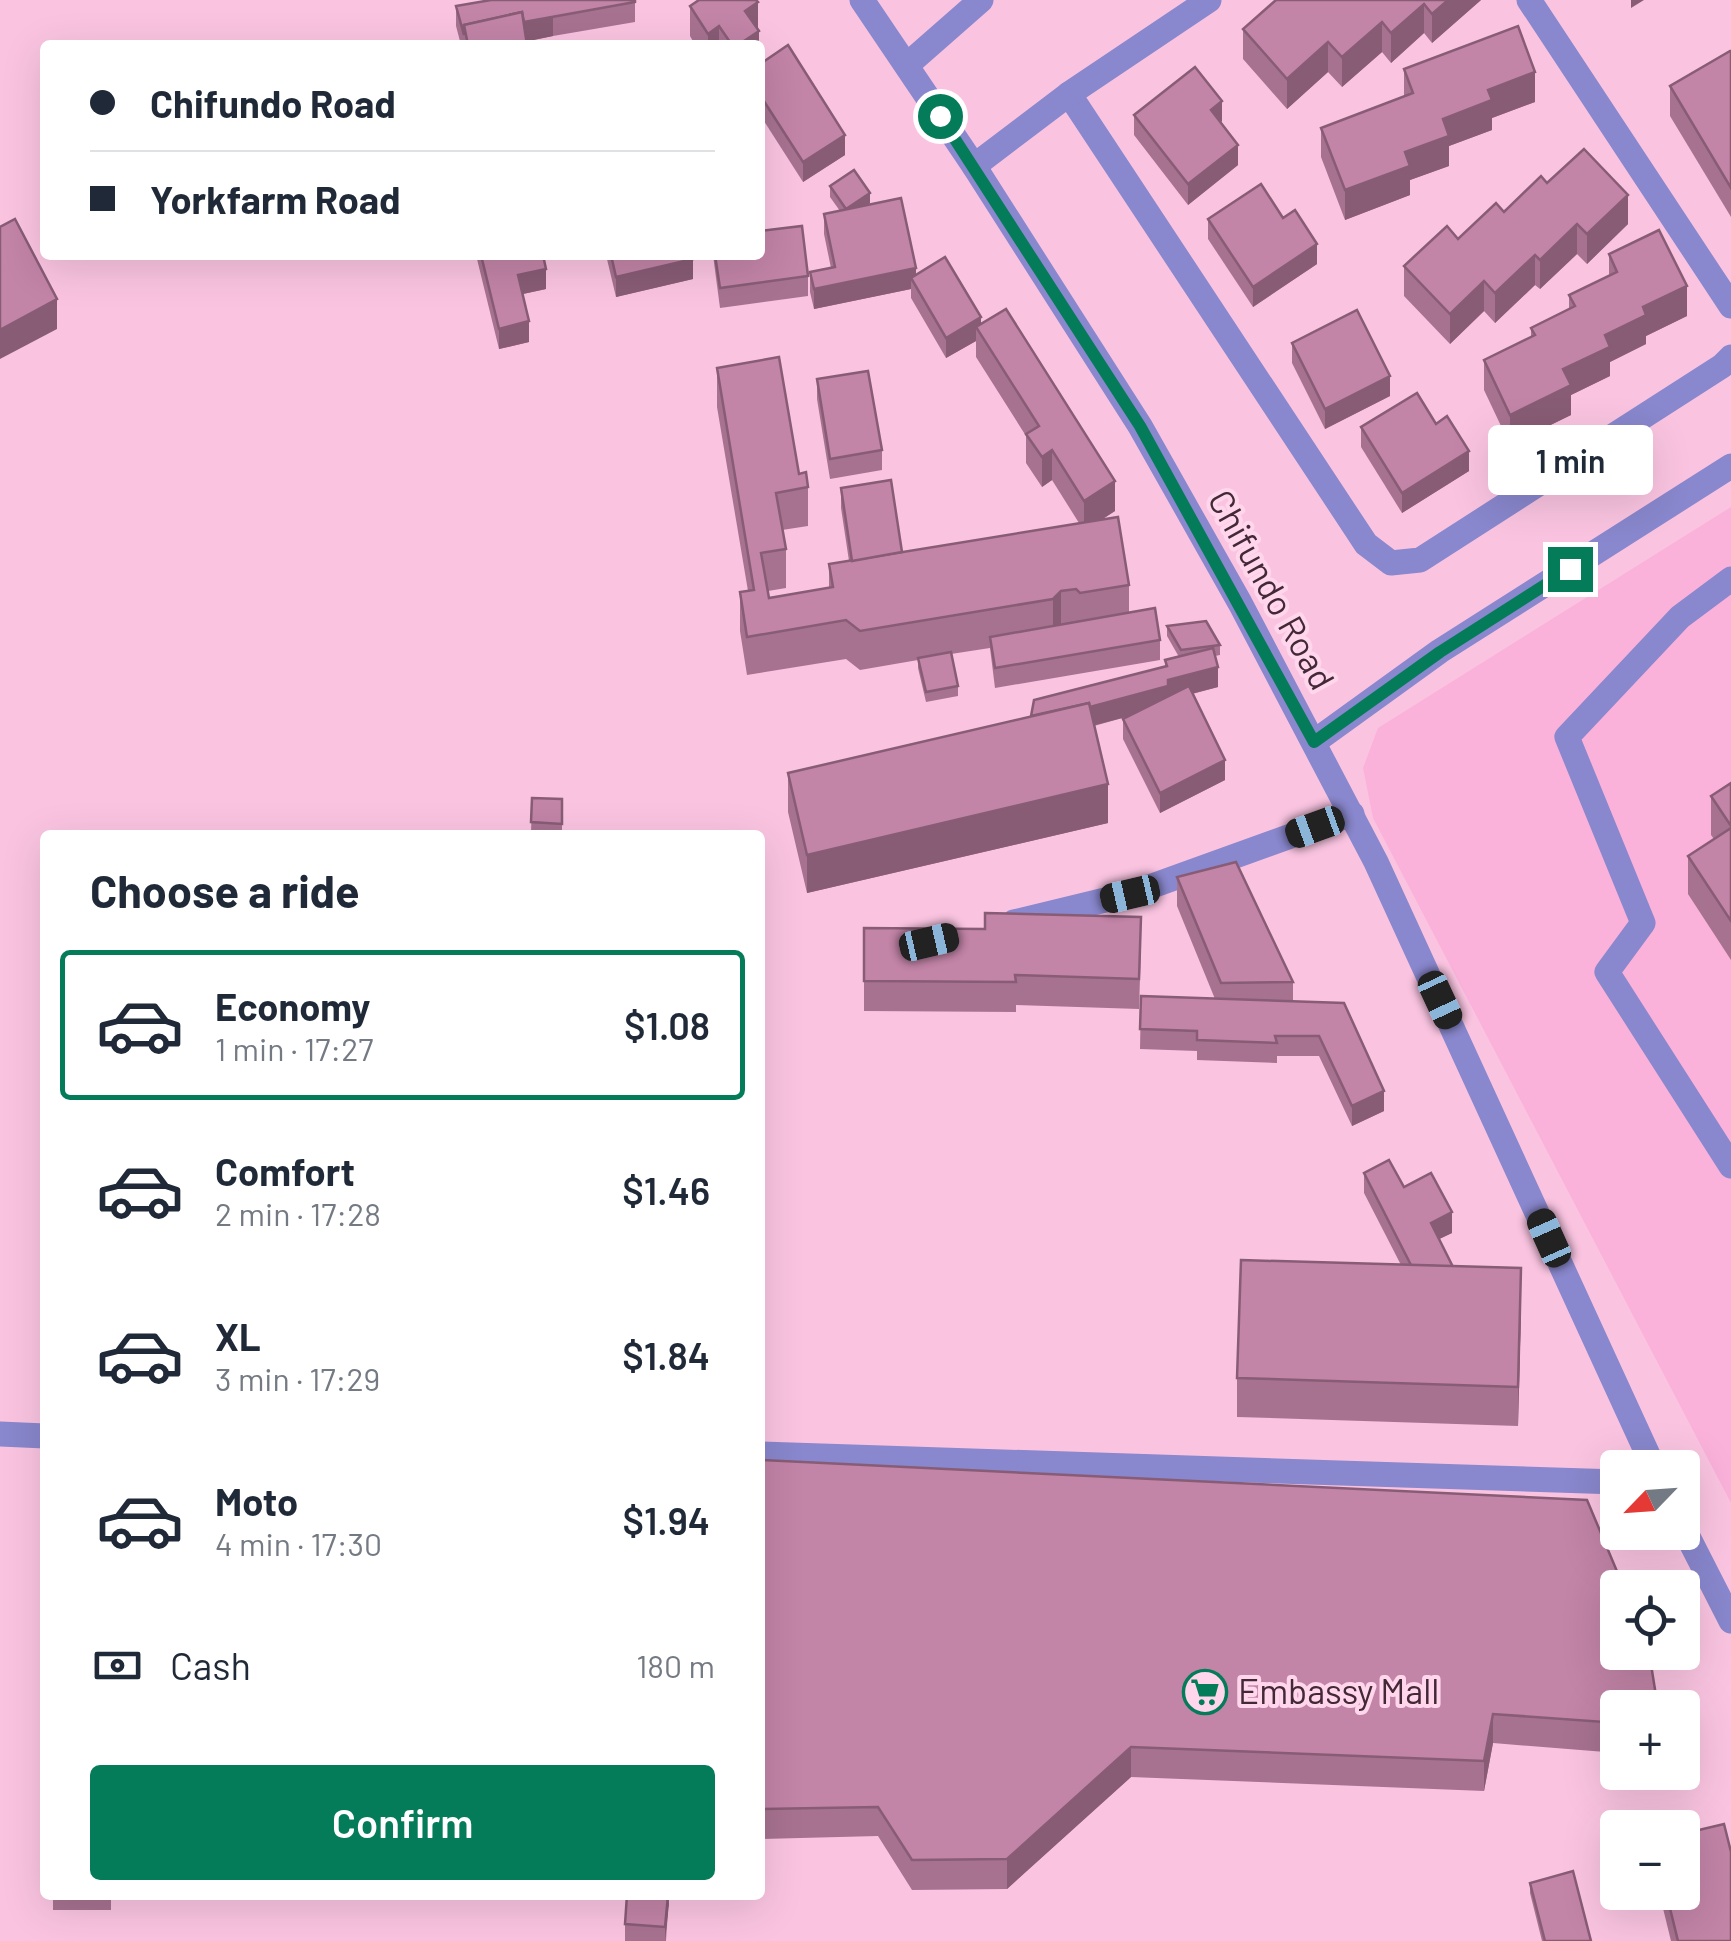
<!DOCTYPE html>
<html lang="en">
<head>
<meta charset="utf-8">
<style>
  body { margin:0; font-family:Barlow,sans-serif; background:#f6f6f7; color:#1f2937; height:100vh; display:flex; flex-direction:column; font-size:38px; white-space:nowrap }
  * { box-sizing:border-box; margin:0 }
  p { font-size:32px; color:#747a83 }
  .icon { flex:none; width:55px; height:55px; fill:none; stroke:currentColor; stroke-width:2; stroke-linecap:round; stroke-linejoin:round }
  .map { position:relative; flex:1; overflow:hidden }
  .sheet { position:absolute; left:40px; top:830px; width:725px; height:1070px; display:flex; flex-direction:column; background:#fff; border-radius:10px; box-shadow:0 10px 40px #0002 }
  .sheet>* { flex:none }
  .guide { position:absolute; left:40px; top:40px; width:725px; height:220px; border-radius:10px; box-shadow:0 10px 40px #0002; display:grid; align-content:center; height:220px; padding:0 50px; background:#fff }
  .needle { width:65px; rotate:245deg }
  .fabs { position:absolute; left:1600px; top:1450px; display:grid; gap:20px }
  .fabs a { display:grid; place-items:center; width:100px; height:100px; border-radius:10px; background:#fff; box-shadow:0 10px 40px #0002; font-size:50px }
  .end { position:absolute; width:45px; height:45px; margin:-22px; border:12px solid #057c59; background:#fff; box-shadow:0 0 0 5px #fff }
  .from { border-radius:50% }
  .bubble { position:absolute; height:70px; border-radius:10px; background:#fff; box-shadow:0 10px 40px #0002; font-size:32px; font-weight:600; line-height:70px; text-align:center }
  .car { position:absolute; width:30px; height:60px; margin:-30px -15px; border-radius:12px; box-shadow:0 0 8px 2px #0007; background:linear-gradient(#222 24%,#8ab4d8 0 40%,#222 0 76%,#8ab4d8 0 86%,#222 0) }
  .guide b { display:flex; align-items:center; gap:35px; height:95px; font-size:38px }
  .guide b+b { border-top:2px solid #e0e1e3 }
  .guide i { width:25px; height:25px; background:#1f2937 }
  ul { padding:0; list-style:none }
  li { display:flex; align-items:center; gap:30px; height:150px; margin:0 20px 15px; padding:0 30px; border:5px solid transparent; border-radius:10px }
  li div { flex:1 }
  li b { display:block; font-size:38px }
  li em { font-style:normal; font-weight:600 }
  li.selected { border-color:#057c59 }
  li>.icon { width:90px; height:90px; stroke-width:1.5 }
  h2 { padding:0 50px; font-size:45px; line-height:120px }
  .pay { display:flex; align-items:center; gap:25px; height:110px; padding:0 50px; font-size:38px }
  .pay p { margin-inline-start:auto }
  .action { display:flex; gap:20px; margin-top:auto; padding:20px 50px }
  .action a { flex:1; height:115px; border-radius:10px; background:#057c59; color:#fff; font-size:40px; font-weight:600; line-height:115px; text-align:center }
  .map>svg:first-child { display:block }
</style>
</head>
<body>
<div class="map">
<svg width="1731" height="1941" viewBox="0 0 1731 1941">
  <rect width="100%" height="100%" fill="#fac4e1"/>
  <polygon fill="#fab1da" points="1731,507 1731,1503 1373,818 1363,768 1378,728"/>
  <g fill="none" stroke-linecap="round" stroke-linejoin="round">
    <g stroke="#8987cd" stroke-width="25">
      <polyline points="862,0 974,166 1140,426 1240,603 1376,862 1654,1468"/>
      <polyline points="1529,0 1731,306"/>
      <polyline points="907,65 981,0"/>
      <polyline points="1069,94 1366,544 1391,563 1420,560 1722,366 1731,357"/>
      <polyline points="974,166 1069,94 1209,0"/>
      <polyline points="1731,579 1680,617 1567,737 1643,923 1607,972 1731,1166"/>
      <polyline points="1314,742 1440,651 1731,466"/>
      <polyline points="1014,922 1130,894 1352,814"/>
      <polyline points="0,1434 45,1436"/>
      <polyline points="760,1454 1618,1482"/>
      <polyline points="1682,1525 1731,1621"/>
    </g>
  </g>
  <g fill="#a77290">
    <polygon points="635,0 635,22 553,36 527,41 527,45 461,45 456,26 456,6"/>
    <polygon points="1276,0 1481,0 1432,43 1424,33 1391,63 1382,52 1342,87 1328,72 1287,109 1243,59 1243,29"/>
    <polygon points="690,6 758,30 759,45 695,45 690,36"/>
    <polygon points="1731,52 1731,217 1670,116 1670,86"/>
    <polygon points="760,64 845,155 803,182 760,115"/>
    <polygon points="1404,69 1535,102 1492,118 1492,130 1449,146 1449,166 1410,180 1410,195 1345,220 1321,157 1321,128 1404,96"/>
    <polygon points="1134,115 1222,121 1220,123 1238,165 1188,205 1134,135"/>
    <polygon points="1547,183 1628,224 1587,264 1577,254 1540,289 1535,285 1495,323 1484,311 1450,344 1404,296 1404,266 1458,239"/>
    <polygon points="830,186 870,203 867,205 916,275 981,324 1115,511 1101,520 1129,585 1129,612 1160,640 1160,660 995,688 990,648 951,654 958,686 958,696 926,702 918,668 918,660 860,670 846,659 747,675 740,631 740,592 748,591 717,407 717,368 808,487 808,526 782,530 786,549 786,588 768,591 769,598 829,588 829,564 849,561 841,508 841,488 902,552 1079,523 1052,480 1042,487 1026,463 1026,436 976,357 976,341 946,358 911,298 911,289 814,309 810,292 810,272 831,268 824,234 824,214 840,211 830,197"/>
    <polygon points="1283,218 1317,264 1253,307 1208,239 1208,219"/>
    <polygon points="1609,254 1687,316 1646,336 1646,344 1610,362 1610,376 1571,395 1571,415 1510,445 1484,390 1484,360 1531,337 1531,328 1569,309 1569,295 1609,276"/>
    <polygon points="476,255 543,255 546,289 523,294 529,342 499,349"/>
    <polygon points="606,255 692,255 693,279 616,297"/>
    <polygon points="713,255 760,255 808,276 808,296 720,308"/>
    <polygon points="1292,343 1390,396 1325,429 1292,363"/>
    <polygon points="817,379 882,450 882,470 830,479 817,399"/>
    <polygon points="1436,424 1469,471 1402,513 1361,447 1361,427"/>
    <polygon points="1167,626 1220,645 1220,655 1215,656 1218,687 1192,694 1225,780 1160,813 1123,739 1123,719 1126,717 1094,726 1108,823 807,893 788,812 788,773 1031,716 1165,666 1165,660 1179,657 1167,636"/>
    <polygon points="1731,783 1731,960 1688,894 1688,856 1714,839 1711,835 1711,796"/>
    <polygon points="532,798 562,799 562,834 531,833"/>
    <polygon points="1177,877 1293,982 1293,1001 1384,1111 1352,1126 1319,1056 1277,1056 1277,1063 1197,1060 1197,1051 1140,1049 1141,996 1215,999 1177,906"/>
    <polygon points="864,928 1141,947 1139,1009 1016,1005 1016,1012 864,1011"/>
    <polygon points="1364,1173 1404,1187 1452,1233 1439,1239 1453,1267 1521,1307 1518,1426 1237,1417 1237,1378 1401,1265 1364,1193"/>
    <polygon points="760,1460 1618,1708 1618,1753 1493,1743 1484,1791 1131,1777 1007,1889 912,1890 878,1836 760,1839"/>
    <polygon points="1530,1883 1591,1941 1542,1941 1530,1893"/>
    <polygon points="1659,1892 1682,1892 1731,1941 1671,1941"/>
    <rect x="53" y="1895" width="58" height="15"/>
    <polygon points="669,1895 666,1941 625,1941 625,1924"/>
  </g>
  <g fill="#885c75">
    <polygon points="1448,0 1481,0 1432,43 1432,14"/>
    <polygon points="1631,0 1644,0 1631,8"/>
    <polygon points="758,2 758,32 745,11"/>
    <polygon points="1424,4 1424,33 1391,63 1391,33"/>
    <polygon points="553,16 553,36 510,45 466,34"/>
    <polygon points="1382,22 1382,52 1342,87 1342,57"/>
    <polygon points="719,26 719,45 708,45 708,34"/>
    <polygon points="759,31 759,45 738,45"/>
    <polygon points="1328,42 1328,72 1287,109 1287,79"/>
    <polygon points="1535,72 1535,102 1492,118 1492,130 1449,146 1449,166 1410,180 1410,195 1345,220 1345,190 1405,152 1443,119 1488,90"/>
    <polygon points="1222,101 1222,121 1211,131 1211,110"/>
    <polygon points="845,135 845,155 803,182 803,162"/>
    <polygon points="1238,145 1238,165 1188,205 1188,184"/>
    <polygon points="870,193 870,203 846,220 846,209"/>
    <polygon points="1628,195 1628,224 1587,264 1587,234"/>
    <polygon points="1577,224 1577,254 1540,289 1540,260"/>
    <polygon points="1317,244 1317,264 1253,307 1253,287"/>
    <polygon points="1535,255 1535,285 1495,323 1495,293"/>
    <polygon points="693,259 693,279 616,297 616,277"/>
    <polygon points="916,268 916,286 911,278 911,289 814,309 814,289"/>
    <polygon points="546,269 546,289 518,295 518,275"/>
    <polygon points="1484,281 1484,311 1450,344 1450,314"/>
    <polygon points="1687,286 1687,316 1646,336 1646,344 1610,362 1610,376 1571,395 1571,415 1510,445 1510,415 1605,335 1643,307"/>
    <polygon points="57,299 57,329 0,359 0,330"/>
    <polygon points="981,317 981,335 976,327 976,341 946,358 946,338"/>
    <polygon points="529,321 529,342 499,349 499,329"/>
    <polygon points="1390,376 1390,396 1325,429 1325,409"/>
    <polygon points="1052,450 1052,480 1042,487 1042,457"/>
    <polygon points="1469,451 1469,471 1402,513 1402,493"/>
    <polygon points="1115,481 1115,511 1084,531 1084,501"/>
    <polygon points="1061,591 1061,630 1053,638 1053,599"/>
    <polygon points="1218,667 1218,687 1168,700 1168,706 1030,742 1030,722 1168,680"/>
    <polygon points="1225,760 1225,780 1160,813 1160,793"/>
    <polygon points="1108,784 1108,823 807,893 807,855"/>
    <polygon points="1384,1091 1384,1111 1352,1126 1352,1106"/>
    <polygon points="1452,1212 1452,1233 1431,1243 1431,1223"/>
    <polygon points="1521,1268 1521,1307 1518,1426 1518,1387"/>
    <polygon points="1493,1714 1493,1743 1484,1791 1484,1761"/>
    <polygon points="1131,1747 1131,1777 1007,1889 1007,1859"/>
    <polygon points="668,1895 669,1904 665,1941 665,1927"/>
  </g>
  <g fill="#c284a7" stroke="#885c75" stroke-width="2.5">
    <polygon points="491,0 635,0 635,2 524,22 522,12 464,25 464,35 456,6"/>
    <polygon points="699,0 756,0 758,2 745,11 759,31 738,45 732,45 719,26 708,34 690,6"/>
    <polygon points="1276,0 1448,0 1432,14 1424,4 1391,33 1382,22 1342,57 1328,42 1287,79 1243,29"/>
    <polygon points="522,12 527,45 468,45 464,25"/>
    <polygon points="1518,26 1535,72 1488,90 1492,100 1443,119 1449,136 1405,152 1410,166 1345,190 1321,128 1413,93 1404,69"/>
    <polygon points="788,45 845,135 803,162 760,95 760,64"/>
    <polygon points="1730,51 1731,52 1731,188 1670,86"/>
    <polygon points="1195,67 1222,101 1211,110 1238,145 1188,184 1134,115"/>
    <polygon points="1584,149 1628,195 1587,234 1577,224 1540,260 1535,255 1495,293 1484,281 1450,314 1404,266 1447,226 1458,239 1496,203 1504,212 1541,176 1547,183"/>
    <polygon points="854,170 870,193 846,209 830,186"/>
    <polygon points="1261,184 1283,218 1295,210 1317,244 1253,287 1208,219"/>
    <polygon points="901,198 916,268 814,289 810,272 835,267 824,214"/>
    <polygon points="15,219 57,299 0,330 0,227"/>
    <polygon points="802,226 808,276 720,288 715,255 760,255 760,231"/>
    <polygon points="1659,230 1687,286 1643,307 1646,315 1605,335 1610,347 1563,369 1571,385 1510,415 1484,360 1535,335 1531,328 1575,306 1569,295 1617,272 1609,254"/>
    <polygon points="481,255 543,255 546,269 518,275 529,321 499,329"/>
    <polygon points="611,255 692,255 693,259 616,277"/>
    <polygon points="945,257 981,317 946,338 911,278"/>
    <polygon points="1006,309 1115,481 1084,501 1052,450 1042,457 1026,434 1039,426 976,327"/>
    <polygon points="1357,310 1390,376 1325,409 1292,343"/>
    <polygon points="779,357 799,474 806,472 808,487 776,493 786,549 761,553 769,598 833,587 829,564 1118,517 1129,585 1080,593 1076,589 1061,591 1053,599 860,631 846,620 747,637 740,592 754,590 717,368"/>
    <polygon points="868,371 882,450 830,459 817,379"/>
    <polygon points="1417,393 1436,424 1447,416 1469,451 1402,493 1361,427"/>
    <polygon points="891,480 902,552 852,561 841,488"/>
    <polygon points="1155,608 1160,640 995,668 990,637"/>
    <polygon points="1206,621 1220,645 1181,650 1167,626"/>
    <polygon points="1213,648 1218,667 1168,680 1168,686 1090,707 1089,703 1031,716 1034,700 1167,666 1165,660"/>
    <polygon points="951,652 958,686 926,692 918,658"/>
    <polygon points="1189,686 1225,760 1160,793 1123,719"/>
    <polygon points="1089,703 1108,784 807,855 788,773"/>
    <polygon points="1731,783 1731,826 1711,796"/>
    <polygon points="532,798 562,799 562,824 531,822"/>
    <polygon points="1731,828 1731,921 1688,856"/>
    <polygon points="1236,862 1293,982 1221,983 1177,877"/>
    <polygon points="985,913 1141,917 1139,979 1015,975 1016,982 864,981 864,928 985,929"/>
    <polygon points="1141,996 1344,1003 1384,1091 1352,1106 1319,1036 1275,1036 1277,1043 1197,1040 1197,1031 1140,1029"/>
    <polygon points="1389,1160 1404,1187 1431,1173 1452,1212 1431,1223 1453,1267 1411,1265 1364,1173"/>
    <polygon points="1241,1260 1521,1268 1518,1387 1237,1378"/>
    <polygon points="760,1460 1587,1500 1624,1588 1618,1588 1618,1652 1649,1652 1658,1708 1618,1708 1618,1723 1493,1714 1484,1761 1131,1747 1007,1859 912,1860 878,1807 760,1809"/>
    <polygon points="1724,1824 1731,1852 1731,1941 1678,1941 1666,1892 1682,1892 1682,1834"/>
    <polygon points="1573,1871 1591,1941 1545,1941 1530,1883"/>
    <polygon points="627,1895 668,1895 665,1927 625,1924"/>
  </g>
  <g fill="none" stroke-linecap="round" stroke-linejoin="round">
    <polyline stroke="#057c59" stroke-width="12" points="940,116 1140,426 1314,742 1440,652 1570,569"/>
  </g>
  <defs>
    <symbol id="supermarket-ring" viewBox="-11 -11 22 22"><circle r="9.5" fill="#ffd6ec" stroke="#057c59" stroke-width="1.5"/><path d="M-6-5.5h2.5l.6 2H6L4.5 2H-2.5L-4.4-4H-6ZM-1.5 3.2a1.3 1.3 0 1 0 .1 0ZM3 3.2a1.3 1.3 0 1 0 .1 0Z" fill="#057c59"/></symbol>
  </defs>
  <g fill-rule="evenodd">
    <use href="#supermarket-ring" x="1180" y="1667" width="50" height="50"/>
  </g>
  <g text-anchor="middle" stroke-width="8" stroke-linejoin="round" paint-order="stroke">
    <g font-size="35" fill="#432938" stroke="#ffd6ec">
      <text transform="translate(1271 590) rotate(61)" y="12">Chifundo Road</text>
    </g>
    <g font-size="35" fill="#432938" stroke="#ffd6ec" text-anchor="start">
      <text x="1238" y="1704">Embassy Mall</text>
    </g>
  </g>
</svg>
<div class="fabs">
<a><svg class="needle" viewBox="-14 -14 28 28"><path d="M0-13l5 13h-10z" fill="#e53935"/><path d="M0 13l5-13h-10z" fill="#747a83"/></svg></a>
<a><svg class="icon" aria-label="locate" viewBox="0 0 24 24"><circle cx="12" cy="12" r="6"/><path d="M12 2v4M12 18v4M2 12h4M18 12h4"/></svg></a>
<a>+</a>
<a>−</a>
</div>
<i class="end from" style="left:940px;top:116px"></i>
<i class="end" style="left:1570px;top:569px"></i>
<div class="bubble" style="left:1488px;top:425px;width:165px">1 min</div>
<i class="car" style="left:1315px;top:827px;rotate:250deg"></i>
<i class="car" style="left:1130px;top:894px;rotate:257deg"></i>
<i class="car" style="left:929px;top:942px;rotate:77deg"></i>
<i class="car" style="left:1440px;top:1000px;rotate:155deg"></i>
<i class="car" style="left:1549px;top:1238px;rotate:336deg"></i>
<div class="guide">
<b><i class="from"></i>Chifundo Road</b>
<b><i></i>Yorkfarm Road</b>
</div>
<section class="sheet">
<h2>Choose a ride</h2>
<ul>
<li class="selected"><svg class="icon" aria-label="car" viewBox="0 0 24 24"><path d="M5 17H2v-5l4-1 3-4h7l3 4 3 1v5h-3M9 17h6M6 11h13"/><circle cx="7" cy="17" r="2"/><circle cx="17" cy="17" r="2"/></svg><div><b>Economy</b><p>1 min · 17:27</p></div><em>$1.08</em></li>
<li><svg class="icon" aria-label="car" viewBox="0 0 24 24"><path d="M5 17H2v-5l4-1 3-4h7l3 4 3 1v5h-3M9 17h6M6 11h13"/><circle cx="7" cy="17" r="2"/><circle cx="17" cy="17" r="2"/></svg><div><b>Comfort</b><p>2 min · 17:28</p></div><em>$1.46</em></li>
<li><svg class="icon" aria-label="car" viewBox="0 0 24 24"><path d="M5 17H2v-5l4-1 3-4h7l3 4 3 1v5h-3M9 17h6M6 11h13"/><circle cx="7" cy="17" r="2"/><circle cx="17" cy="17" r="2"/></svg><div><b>XL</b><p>3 min · 17:29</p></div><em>$1.84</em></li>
<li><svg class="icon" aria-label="car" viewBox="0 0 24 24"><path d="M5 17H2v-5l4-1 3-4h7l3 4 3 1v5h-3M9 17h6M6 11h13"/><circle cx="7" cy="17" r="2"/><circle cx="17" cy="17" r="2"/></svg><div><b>Moto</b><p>4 min · 17:30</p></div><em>$1.94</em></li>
</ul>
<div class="pay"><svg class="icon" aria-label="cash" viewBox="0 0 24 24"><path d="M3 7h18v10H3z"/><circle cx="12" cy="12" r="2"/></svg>Cash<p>180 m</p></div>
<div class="action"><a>Confirm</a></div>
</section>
</div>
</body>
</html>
